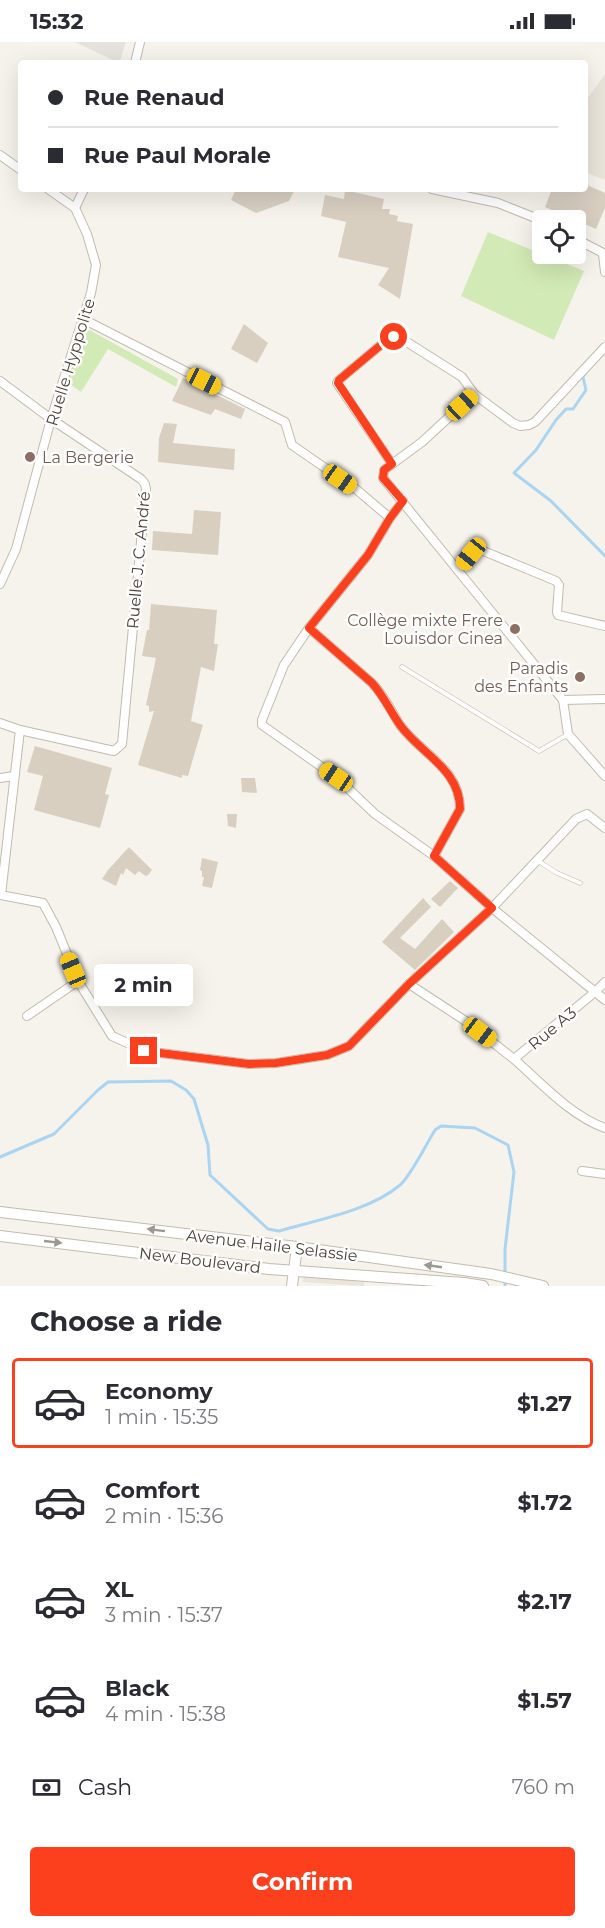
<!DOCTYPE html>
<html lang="en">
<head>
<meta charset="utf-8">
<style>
  body { margin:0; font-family:Montserrat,sans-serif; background:#f7f7f7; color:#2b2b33; height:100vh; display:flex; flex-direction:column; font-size:22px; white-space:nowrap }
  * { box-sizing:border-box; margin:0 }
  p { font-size:20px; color:#7c7c81 }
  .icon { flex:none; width:33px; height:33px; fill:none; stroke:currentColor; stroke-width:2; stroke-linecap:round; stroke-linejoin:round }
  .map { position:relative; height:1244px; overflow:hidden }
  .details { display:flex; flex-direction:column; background:#fff; flex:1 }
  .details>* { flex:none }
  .top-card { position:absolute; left:18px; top:18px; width:570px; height:132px; border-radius:6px; box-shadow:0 6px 24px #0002; display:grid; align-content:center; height:132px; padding:0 30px; background:#fff }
  .controls { position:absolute; left:532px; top:168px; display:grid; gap:12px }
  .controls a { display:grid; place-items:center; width:54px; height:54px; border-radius:6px; background:#fff; box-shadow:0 6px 24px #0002; font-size:30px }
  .end { position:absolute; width:27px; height:27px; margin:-14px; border:8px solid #fc3f1d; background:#fff; box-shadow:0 0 0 3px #fff }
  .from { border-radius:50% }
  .bubble { position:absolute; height:42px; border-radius:6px; background:#fff; box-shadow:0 6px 24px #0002; font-size:20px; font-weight:700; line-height:42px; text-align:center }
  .car { position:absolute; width:18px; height:36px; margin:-18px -9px; border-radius:8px; box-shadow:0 0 4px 2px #0007; background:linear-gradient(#f5c518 24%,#345 0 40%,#f5c518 0 76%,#345 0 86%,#f5c518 0) }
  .top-card b { display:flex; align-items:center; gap:21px; height:57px; font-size:22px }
  .top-card b+b { border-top:2px solid #e1e1e2 }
  .top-card i { width:15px; height:15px; background:#2b2b33 }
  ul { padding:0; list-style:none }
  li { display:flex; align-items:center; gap:18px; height:90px; margin:0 12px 9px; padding:0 18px; border:3px solid transparent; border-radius:6px }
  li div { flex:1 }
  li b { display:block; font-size:22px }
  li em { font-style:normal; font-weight:700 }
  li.active { border-color:#fc3f1d }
  li>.icon { width:54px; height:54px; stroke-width:1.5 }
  h2 { padding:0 30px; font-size:27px; line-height:72px }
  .pay { display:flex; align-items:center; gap:15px; height:66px; padding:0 30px; font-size:22px }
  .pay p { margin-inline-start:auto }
  .cta { display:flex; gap:12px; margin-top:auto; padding:12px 30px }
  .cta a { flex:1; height:69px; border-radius:6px; background:#fc3f1d; color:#fff; font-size:24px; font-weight:700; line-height:69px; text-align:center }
  .status { display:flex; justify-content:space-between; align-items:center; height:42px; padding:0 30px; background:#fff; direction:ltr }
  .status svg { height:16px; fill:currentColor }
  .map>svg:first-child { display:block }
</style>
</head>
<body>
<div class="status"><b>15:32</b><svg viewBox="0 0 49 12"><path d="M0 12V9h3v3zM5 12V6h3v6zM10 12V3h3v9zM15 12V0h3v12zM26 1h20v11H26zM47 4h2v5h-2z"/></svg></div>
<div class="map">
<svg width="605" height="1244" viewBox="0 0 605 1244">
  <rect width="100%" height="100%" fill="#f6f3ec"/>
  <g fill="#eae5da">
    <polygon points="605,32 605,138 585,130 585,60"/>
    <polygon points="305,1234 364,1239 364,1244 302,1240"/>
  </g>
  <polygon fill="#e6e2dd" points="75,0 126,0 119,21"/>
  <g fill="#d2eab5">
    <polygon points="488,190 584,229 554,298 461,254"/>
    <polygon points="84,285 178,337 176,345 108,307 81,350 67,340"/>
  </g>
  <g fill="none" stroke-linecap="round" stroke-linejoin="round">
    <g stroke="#a9d4f2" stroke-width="3">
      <polyline points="585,332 583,335 586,348 573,367 566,367 556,378 536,408 514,431 551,459 605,514"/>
      <path d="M0,1115L54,1092L98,1048L108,1040L171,1039L186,1048L194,1057L208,1103L210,1133L268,1187L279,1189C316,1178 370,1169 400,1143C410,1135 427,1101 435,1088L441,1084L475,1086L508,1103L514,1130L505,1207V1244"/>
    </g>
  </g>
  <g fill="#d8cfc1">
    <polygon points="585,142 605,151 605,166 596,187 545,165 552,147 585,147"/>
    <polygon points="236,147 295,147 289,159 256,171 231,158"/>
    <polygon points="345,148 384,157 382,167 390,167 389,172 398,174 397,179 413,182 400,257 378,243 389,226 338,215 346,180 321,174 325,153 344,157"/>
    <polygon points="244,282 268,301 257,321 231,307"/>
    <polygon points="183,336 245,367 241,377 215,367 211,373 172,359"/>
    <polygon points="164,381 177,382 173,401 235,407 234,428 158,420 159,396"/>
    <polygon points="194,468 221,470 218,513 152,508 153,489 192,492"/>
    <polygon points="151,562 217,568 214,602 218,602 214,629 201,625 191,679 203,683 188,734 182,733 182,736 138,723 154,669 149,670 149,664 146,663 156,616 142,614 147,588 149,588"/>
    <polygon points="35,704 112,726 105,752 109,753 100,786 34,768 43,734 27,730"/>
    <polygon points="241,736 255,736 257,751 242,750"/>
    <polygon points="227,772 237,772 236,786 228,784"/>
    <polygon points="129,805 152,828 147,834 144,833 139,829 135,833 126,826 123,833 121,831 116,844 102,837 108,828"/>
    <polygon points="202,816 218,820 212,846 202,844 204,835 202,835 202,829 200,828"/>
    <polygon points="450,839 458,846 440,865 431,857"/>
    <polygon points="423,856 431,865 400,896 415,907 442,877 454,890 415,928 382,900"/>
  </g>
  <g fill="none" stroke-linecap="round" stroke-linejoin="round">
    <defs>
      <g id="service">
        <polyline points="402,625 539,709 567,693"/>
        <polyline points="538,819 557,831 580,841"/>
      </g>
      <g id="minor">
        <polyline points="135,21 140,0"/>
        <polyline points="0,113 21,128"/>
        <polyline points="48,147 75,166"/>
        <polyline points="432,147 498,161 543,179"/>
        <polyline points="75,166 84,147"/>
        <polyline points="576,197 605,212"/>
        <polyline points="603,212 605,230"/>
        <polyline points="83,277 285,380 292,403 357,448 390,476"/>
        <polyline points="0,339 51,377 141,437 145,442 146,447 122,702 114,709 20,688 0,681"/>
        <polyline points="474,352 422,400 384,428 383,436 563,658 605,657"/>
        <polyline points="392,422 337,341 339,338 388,297 399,295 462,335 474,352 513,381 520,384 529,383 535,380 605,305"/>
        <polyline points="403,459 390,476 368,513 309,586 284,623 262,678 262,683 336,735 375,772 434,814 492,866 605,958"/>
        <polyline points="458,528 471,512 481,508 556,539 559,543 557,570 558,573 605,584"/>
        <polyline points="0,542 16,507 51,377 91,251 96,223 87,192 75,166"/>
        <path d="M309,586L372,641C384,653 391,669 400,683C421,712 460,726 460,767L434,814"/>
        <polyline points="563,658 568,692 605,734"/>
        <polyline points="0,736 14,734"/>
        <polyline points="0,853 43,861 56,885 78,939 112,994 145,1009 249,1022 276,1021 327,1013 349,1004 409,942 492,866 576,777 587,772 605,786"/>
        <polyline points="1,853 20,688"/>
        <polyline points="409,942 464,978 514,1017 595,950 605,940"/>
        <polyline points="27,974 78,939"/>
        <path d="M514,1017C541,1041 571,1074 605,1086"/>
        <polyline points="582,1129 605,1132"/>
      </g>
      <g id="tertiary">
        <polyline points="0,1170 297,1205 491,1232 543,1244"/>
        <polyline points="0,1194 269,1227 464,1241 483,1244"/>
        <polyline points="292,1244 297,1205"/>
      </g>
    </defs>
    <use href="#service" stroke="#c2bbae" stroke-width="5"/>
    <use href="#minor" stroke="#c2bbae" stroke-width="10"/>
    <use href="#tertiary" stroke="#c2bbae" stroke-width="12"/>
    <use href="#service" stroke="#fff" stroke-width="4"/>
    <use href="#minor" stroke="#fff" stroke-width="8"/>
    <use href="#tertiary" stroke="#fff" stroke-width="10"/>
  </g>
  <defs><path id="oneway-solid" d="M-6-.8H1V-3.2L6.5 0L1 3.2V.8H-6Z" transform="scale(1.5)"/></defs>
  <g fill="#9c9892">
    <use href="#oneway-solid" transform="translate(156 1188) rotate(-173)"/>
    <use href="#oneway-solid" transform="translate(53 1200) rotate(6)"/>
    <use href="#oneway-solid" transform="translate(433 1224) rotate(-172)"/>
  </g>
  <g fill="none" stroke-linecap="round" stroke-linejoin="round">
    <path stroke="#fc3f1d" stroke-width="8" d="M144,1009L249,1022L276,1021L327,1013L349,1004L409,942L492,866L434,814L460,767C460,727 421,712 400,683C390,669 384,654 372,641L309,586L368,513L390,476L403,459L383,436L384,428L392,422L338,341L339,338L388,297L394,295"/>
  </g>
  <g fill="#8d6e63" stroke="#fff" stroke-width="2">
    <circle cx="30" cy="415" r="6"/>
    <circle cx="515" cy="587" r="6"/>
    <circle cx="580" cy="635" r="6"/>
  </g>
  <g text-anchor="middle" stroke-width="5" stroke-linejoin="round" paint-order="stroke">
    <g font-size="16" fill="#4b4439" stroke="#fff">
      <text transform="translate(70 320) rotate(-73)" y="6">Ruelle Hyppolite</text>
      <text transform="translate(138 518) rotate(-85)" y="6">Ruelle J. C. André</text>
      <text transform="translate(552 986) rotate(-40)" y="6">Rue A3</text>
      <text transform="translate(272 1203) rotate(7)" y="6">Avenue Haile Selassie</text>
      <text transform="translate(200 1218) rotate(7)" y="6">New Boulevard</text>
    </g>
    <g font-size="16" fill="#785e54" stroke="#fff" text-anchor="end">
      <text x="42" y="421" text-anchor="start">La Bergerie</text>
      <text x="503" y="584">Collège mixte Frere<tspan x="503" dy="18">Louisdor Cinea</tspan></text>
      <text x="568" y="632">Paradis<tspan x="568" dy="18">des Enfants</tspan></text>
    </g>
  </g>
</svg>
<div class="controls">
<a><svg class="icon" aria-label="locate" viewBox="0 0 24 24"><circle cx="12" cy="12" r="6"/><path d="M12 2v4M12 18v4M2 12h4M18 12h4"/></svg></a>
</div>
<i class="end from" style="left:394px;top:295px"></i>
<i class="end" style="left:144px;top:1009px"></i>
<div class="bubble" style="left:94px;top:922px;width:99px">2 min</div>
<i class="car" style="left:204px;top:339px;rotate:117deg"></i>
<i class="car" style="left:462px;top:363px;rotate:47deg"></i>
<i class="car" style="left:340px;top:437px;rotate:125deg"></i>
<i class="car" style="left:471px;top:512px;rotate:219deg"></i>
<i class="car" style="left:336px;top:735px;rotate:304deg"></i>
<i class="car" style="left:73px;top:928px;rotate:337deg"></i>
<i class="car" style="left:480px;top:990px;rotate:127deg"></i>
<div class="top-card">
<b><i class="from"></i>Rue Renaud</b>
<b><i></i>Rue Paul Morale</b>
</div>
</div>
<section class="details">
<h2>Choose a ride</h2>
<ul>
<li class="active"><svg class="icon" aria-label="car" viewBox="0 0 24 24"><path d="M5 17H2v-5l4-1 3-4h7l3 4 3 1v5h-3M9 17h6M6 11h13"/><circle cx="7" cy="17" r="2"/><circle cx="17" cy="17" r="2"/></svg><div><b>Economy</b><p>1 min · 15:35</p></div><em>$1.27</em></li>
<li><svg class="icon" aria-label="car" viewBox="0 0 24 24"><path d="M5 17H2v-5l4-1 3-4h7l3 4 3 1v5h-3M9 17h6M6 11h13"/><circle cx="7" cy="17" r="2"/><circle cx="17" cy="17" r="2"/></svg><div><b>Comfort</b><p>2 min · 15:36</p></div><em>$1.72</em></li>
<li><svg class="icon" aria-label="car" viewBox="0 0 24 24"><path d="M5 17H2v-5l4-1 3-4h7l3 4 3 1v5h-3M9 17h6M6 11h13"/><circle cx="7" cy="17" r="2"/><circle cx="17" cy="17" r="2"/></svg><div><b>XL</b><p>3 min · 15:37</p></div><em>$2.17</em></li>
<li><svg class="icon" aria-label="car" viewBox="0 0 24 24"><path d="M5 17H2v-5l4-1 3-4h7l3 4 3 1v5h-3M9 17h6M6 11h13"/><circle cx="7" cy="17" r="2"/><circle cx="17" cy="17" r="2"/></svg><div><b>Black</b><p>4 min · 15:38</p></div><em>$1.57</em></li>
</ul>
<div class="pay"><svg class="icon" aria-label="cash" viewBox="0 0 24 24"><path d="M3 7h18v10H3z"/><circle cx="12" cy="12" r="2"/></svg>Cash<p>760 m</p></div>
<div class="cta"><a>Confirm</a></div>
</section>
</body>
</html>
